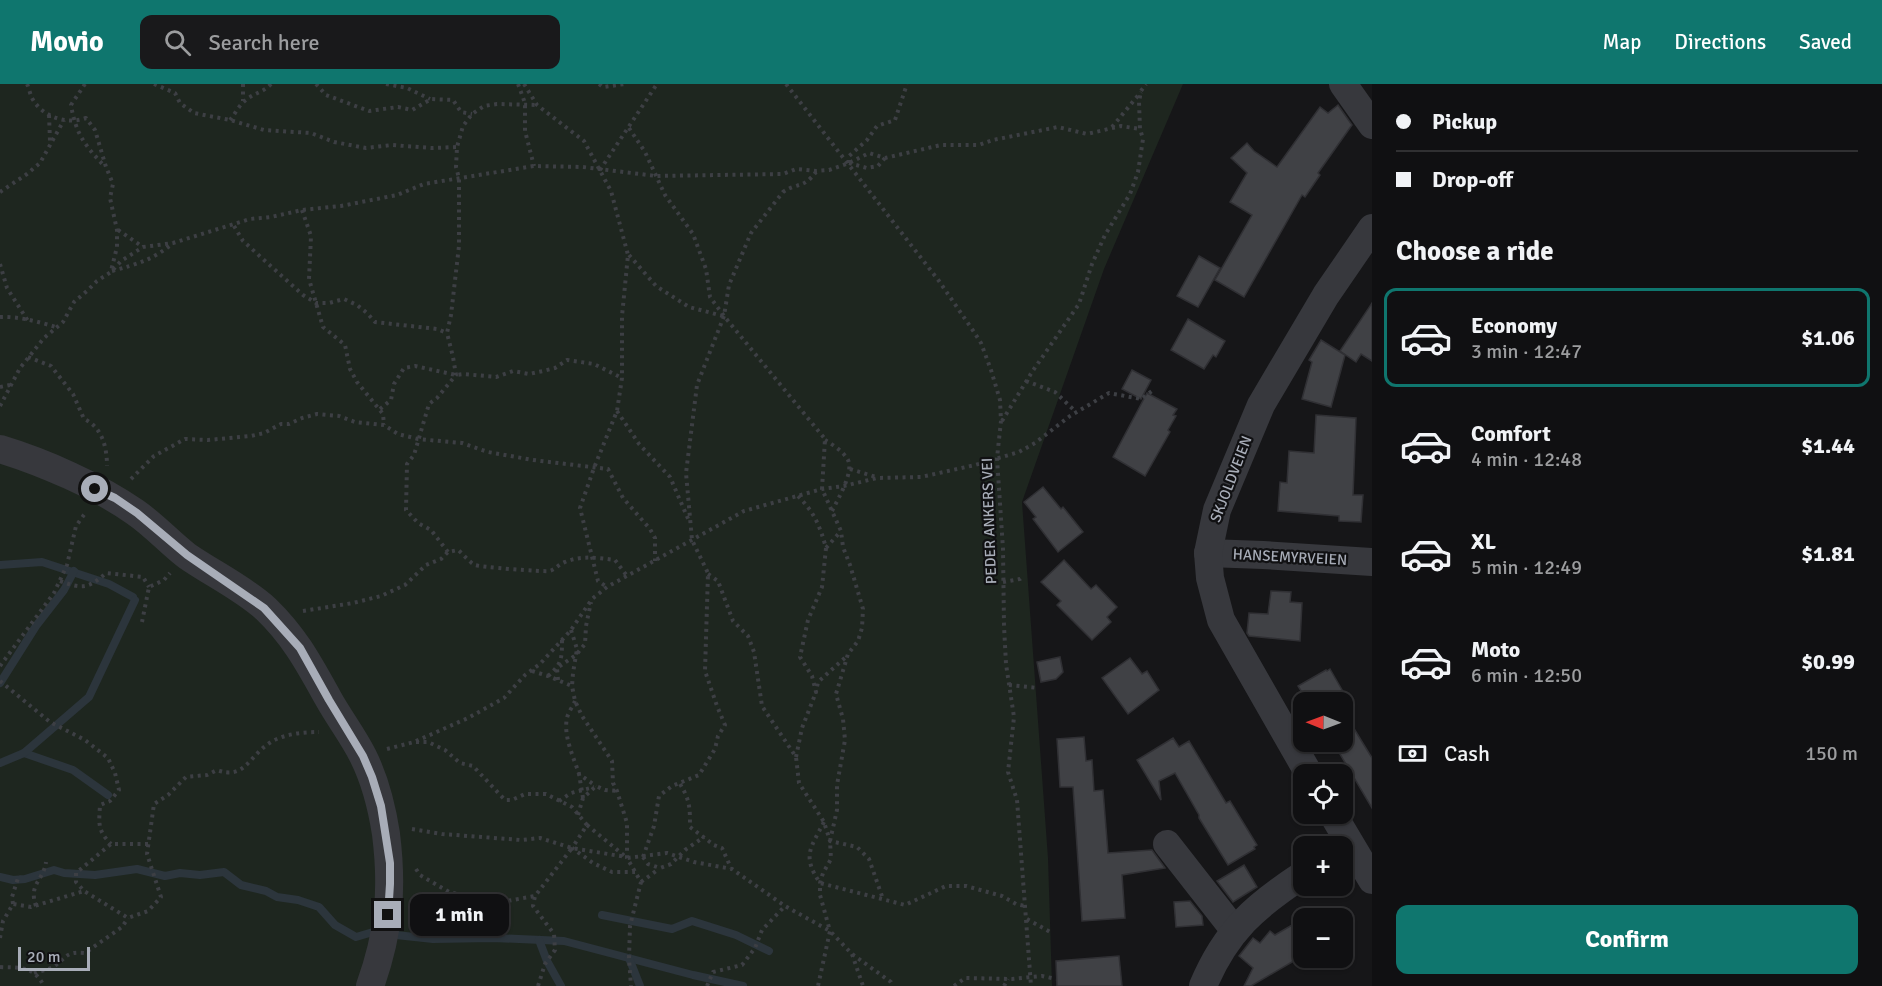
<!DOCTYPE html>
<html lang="en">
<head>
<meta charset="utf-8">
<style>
  body { margin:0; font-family:Signika,sans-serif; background:#19191b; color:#f1f3f6; height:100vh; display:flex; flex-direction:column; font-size:22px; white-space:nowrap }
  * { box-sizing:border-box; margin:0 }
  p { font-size:20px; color:#9c9d9f }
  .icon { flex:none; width:33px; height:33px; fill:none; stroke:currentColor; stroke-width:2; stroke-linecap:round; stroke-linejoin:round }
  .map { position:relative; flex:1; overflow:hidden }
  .side { display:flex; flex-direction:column; background:#101012; width:510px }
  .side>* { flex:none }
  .guide { display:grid; align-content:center; height:132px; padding:0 24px; background:#101012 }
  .needle { width:39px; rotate:271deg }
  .tools { position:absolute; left:1293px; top:608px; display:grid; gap:12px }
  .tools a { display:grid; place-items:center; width:60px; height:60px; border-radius:12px; background:#101012; box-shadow:0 2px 4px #0004,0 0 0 2px #303032; font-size:30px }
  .scale { position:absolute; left:18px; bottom:15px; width:72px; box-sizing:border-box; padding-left:6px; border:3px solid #a8adb8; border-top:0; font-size:16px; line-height:21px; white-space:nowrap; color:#a8adb8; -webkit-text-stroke:4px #111113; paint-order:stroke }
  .end { position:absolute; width:27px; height:27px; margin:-14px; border:8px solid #a8adb8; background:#111; box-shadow:0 0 0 3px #111 }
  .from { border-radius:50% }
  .bubble { position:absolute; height:42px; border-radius:12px; background:#101012; box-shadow:0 2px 4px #0004,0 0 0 2px #303032; font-size:20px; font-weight:700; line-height:42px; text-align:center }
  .guide b { display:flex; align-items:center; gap:21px; height:57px; font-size:22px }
  .guide b+b { border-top:2px solid #303032 }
  .guide i { width:15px; height:15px; background:#f1f3f6 }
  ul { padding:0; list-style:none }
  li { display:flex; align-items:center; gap:18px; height:99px; margin:0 12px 9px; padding:0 12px; border:3px solid transparent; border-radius:12px }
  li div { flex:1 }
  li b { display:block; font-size:22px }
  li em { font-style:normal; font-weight:700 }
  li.active { border-color:#0f766e }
  li>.icon { width:54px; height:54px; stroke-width:1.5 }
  h2 { padding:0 24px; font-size:27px; line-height:72px }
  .pay { display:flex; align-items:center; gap:15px; height:66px; padding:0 24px; font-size:22px }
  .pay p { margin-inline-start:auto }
  .action { display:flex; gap:12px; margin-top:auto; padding:12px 24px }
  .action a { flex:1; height:69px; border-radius:12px; background:#0f766e; color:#fff; font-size:24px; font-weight:700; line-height:69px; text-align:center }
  header { display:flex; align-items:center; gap:36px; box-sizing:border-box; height:84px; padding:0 30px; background:#0f766e; color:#fff }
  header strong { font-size:28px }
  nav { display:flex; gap:33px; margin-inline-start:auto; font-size:21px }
  .search { width:420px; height:54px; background:#19191b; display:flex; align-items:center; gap:15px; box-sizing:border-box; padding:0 21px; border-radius:12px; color:#9c9d9f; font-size:22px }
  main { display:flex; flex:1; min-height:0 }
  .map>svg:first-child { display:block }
</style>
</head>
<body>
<header>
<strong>Movio</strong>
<div class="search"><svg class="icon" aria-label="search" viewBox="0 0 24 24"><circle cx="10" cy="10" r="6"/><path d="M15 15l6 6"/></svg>Search here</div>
<nav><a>Map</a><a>Directions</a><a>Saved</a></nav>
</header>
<main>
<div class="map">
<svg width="1372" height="902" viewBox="0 0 1372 902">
  <rect width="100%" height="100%" fill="#161618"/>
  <polygon fill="#1e261f" points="0,0 1183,0 1104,185 1022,418 1048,774 1052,902 0,902"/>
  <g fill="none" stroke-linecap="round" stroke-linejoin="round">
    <g stroke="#2c353c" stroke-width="8">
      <polyline points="0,481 42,478 109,500 133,513"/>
      <polyline points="0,599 36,542 64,506 74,487"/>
      <polyline points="24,669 73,686 108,711"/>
      <polyline points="0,679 24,669 89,613 135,516"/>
      <polyline points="0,793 13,796 25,795 54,786 64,789 95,791 137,785 165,792 180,789 200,791 224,788 241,801 266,807 277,813 298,816 319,823 335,841 356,853 373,848"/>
      <polyline points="602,831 672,845 692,837 736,851 769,867"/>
      <polyline points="396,851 433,855 494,854 564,857 693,891 743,902"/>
      <polyline points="539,856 547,877 561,902"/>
      <polyline points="629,874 640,902"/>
    </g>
  </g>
  <g fill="#404145" stroke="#303034" stroke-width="1.5">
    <polygon points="1338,21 1352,41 1318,89 1320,91 1305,113 1302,111 1244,213 1215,196 1252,131 1230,118 1247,89 1231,74 1247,59 1254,67 1277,83 1320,23 1328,29"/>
    <polygon points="1199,172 1220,184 1198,223 1177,212"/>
    <polygon points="1372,219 1372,277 1361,270 1356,278 1340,267"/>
    <polygon points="1188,235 1225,257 1216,273 1213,271 1204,285 1171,266"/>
    <polygon points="1321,256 1345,271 1331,323 1302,315 1312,278 1309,276"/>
    <polygon points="1132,286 1151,296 1141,315 1122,305"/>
    <polygon points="1147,309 1177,325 1173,331 1176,332 1168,346 1170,348 1145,392 1113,373"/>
    <polygon points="1316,331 1356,334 1353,411 1363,411 1361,438 1339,437 1339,432 1278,427 1280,398 1287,399 1289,367 1314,369"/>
    <polygon points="1043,403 1061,425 1063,423 1083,448 1058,468 1033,435 1036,433 1024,418"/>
    <polygon points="1064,476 1091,505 1096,501 1117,523 1107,533 1111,538 1092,556 1057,521 1061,517 1041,498"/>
    <polygon points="1271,507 1291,508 1290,518 1302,519 1300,557 1249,552 1247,549 1249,529 1268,530"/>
    <polygon points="1060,573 1063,588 1056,595 1041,598 1037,578"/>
    <polygon points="1130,574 1142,590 1147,587 1159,606 1128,630 1102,594"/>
    <polygon points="1330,585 1349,618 1308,618 1298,602 1326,586 1327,587"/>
    <polygon points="1342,625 1372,674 1372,724 1337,665 1342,662"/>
    <polygon points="1084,653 1086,677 1092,676 1094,707 1103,706 1108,769 1152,766 1165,784 1122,791 1125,834 1082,837 1073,703 1060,703 1057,655"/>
    <polygon points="1173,654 1179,663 1189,657 1226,719 1230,717 1257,761 1254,763 1255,765 1228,781 1199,734 1199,731 1175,689 1159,697 1161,716 1137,676"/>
    <polygon points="1244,781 1257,803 1233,818 1217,797"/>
    <polygon points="1190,817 1202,832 1203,841 1176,843 1174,818"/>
    <polygon points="1304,834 1304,871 1251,902 1244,902 1253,884 1239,872 1253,854 1260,859 1270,847 1275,851"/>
    <polygon points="1119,872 1122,902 1057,902 1056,877"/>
  </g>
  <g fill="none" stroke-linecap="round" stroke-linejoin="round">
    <g stroke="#3d3f44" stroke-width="4" stroke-dasharray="3 4.5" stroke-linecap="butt">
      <path d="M27,0C29,4 30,10 32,14C42,33 67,41 86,34L95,46L106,83L113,100L110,114L117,146V163L111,187"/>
      <path d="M85,0L71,21C76,51 85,61 105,83"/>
      <polyline points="154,0 175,9 180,19 194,29 230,36 264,46 311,49 334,58 366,64 392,61 432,64 457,63"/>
      <polyline points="243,0 243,17"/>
      <polyline points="316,0 326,11 369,27 398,23 412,26 431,15 453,16 461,28 472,30"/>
      <polyline points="386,0 407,4 430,15"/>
      <polyline points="518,0 525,19 525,47 534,82"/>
      <polyline points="524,0 537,21 584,57 611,107 628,171 622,232 622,294 617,327 594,384 580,424 598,497 607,503"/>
      <polyline points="599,0 603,3 625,0"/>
      <polyline points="786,0 939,197 974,248 981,259 991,286 1000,316 1001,337 997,374 1003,465 1004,542 1006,580 1014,633 1008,688 1017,716 1031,902"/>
      <polyline points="49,31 50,57"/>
      <path d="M230,36C235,30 239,21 246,16C254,9 264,8 271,0"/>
      <polyline points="1112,43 1141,8"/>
      <polyline points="629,44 645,68 665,111 693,150 706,185 710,213 724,232 825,355 822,405 841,447 843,463 850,481 863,525 862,544 858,557 848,570 836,610 843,635 845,656 837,701 837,726 830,757 831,775 823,789 820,799 820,811 830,847 818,902"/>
      <polyline points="849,79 849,72 867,56 877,42 895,36 907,0"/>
      <polyline points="849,79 867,84 878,82 885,74"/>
      <polyline points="600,86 657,0"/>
      <polyline points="0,108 27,90 40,79 64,36"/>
      <polyline points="302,126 311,152 309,195 323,243 345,261 350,285 357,298 383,330 384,341"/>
      <polyline points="234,142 243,157 303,211 316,219 329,219 344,215 357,221 367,229 375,238 437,245 447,249"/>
      <polyline points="118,146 143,163"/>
      <polyline points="629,171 656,202 689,223 723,232"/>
      <polyline points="0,180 7,204 28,237"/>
      <path d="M112,187C137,180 153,176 173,159"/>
      <path d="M0,233C18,232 39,238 56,243"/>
      <path d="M28,273L51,282L73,310L84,335C102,343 107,363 107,382"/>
      <polyline points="1026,297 1055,308 1076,328"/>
      <polyline points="0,303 10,301"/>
      <polyline points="0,322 20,284 44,254 63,238 74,218 87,207 97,197 111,188 121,177 143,163 173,159 250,135 271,133 302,126 341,122 397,111 424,100 534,82 583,83 656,92 783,90 796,85 816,87 829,86 849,79 869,69 885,74 941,61 979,61 993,56 1058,43 1087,50 1121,42 1140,45"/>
      <polyline points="380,325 391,316 394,300 404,284 415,282 456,291 464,290 496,293 513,287 529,290 543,287 555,284 567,276 594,280 622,294"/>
      <polyline points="617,327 639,360 670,393 689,437"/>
      <polyline points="1002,337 1032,288 1079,220 1092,180 1105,151 1130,110 1138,88 1143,55 1140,45 1139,18 1141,7 1146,0"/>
      <path d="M825,356C833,361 843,367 848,376C854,388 838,415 832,427"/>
      <polyline points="850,385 876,393"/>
      <polyline points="131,395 154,372 185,355 208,356 251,352 264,349 281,340 289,340 302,334 317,330 339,332 355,338 384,341 398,350 418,355 462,359 488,368 533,376 608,385 623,414 650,445 655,454 655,477"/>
      <path d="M798,412C814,428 820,442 826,464L841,447"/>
      <polyline points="826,464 822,503 808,536 800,573 812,592 816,608 818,598 848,571"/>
      <polyline points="448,468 431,446 418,439 406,426 407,380 414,371 429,320 437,314 456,291 453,273 447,249 451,231 459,162 459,94 456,83 457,63 463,42 472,30 484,22 497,20 537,21"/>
      <polyline points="708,490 718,497 733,537 748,552 754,568 762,622 796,673 799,699 824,738 830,757 857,763 869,775 883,815"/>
      <path d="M60,497C82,505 88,505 106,489L143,493L149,503"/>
      <polyline points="1003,498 1020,495 1023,492"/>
      <path d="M303,527L353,519L381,512L405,501L426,481L441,475L448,468L458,466C464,471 469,478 475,481C479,483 543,488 549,487C555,486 559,480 565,478C582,471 598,474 615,476L627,492"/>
      <polyline points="142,538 149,503 164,496 170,489"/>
      <polyline points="571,546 577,565 573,589 572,602 575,617 582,632 612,677 613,699 617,707 627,739 627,774 641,798 630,842 629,874 631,902"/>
      <polyline points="0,582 54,509 67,481 76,442 86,428"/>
      <polyline points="532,587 548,592 572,602"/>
      <path d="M548,592C562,580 562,574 562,556"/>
      <polyline points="558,596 557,584 576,571 585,560 586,542 591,518"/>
      <path d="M0,597L50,638L85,656L108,674L115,689L119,706L110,717L100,721C99,739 97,746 111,760"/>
      <polyline points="1009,601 1038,604"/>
      <path d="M575,617C573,622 568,629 567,634C563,652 574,674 579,690"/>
      <polyline points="416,658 428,658 445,666 460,679 473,682 505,716 512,716 525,710 546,710 572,723 587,741 572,764 593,779 612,788 635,788"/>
      <polyline points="387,665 414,658 468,634 504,614 525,591 540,580 571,546 592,515 607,503 744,427 822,405 844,402 877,394 921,393 975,381 1019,368 1035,359 1070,332 1109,309 1141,315 1152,307"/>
      <polyline points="796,673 802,644 816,608"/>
      <path d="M680,700C690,716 690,724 690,743L714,761L722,764L731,784"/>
      <polyline points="583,714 579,690 596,702"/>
      <polyline points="559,717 571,709 594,703"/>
      <polyline points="578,731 583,714 596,702 605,706 617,707"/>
      <path d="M824,738C810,765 802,772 820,799L905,821L946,802H966L1002,812L1016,820L1025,822"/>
      <polyline points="587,741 627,774 667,769 694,778 732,785 785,822 830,847 852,870 891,898 893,902"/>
      <polyline points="412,745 442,750 521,756 540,754 572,764 626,773"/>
      <path d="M148,760H111L76,789V798L84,807L128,834L148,827L161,813L147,770L154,720L168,711L186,693L207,691L217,686C244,696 249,673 268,660C282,650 302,648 319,648"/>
      <path d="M643,773L654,742L659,712L672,702L699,691L715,665L718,652L725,641L717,622L705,587L708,489L692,456L686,389L697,301L724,232L729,201L751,149L783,108C798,98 803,105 816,88"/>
      <polyline points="643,773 648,780 660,784 671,780 685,766 704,753"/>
      <polyline points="416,785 420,791 449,808 461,811 472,821 479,822 535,812"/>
      <polyline points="641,798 659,785"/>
      <polyline points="13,820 12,813 19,791"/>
      <path d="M36,822C28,800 44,796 46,778"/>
      <polyline points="1027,835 1052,849"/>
      <polyline points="0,854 3,837 13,820 31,823 84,807"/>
      <polyline points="852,870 863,902"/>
      <path d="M0,883C20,884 33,881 44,902"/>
      <path d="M34,889C39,887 48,886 53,883C67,874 65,867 85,869L122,843L128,834"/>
      <polyline points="538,902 545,880 555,866 554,850 533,822 535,812 572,764"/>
      <polyline points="707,902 713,888 742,881 755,864 762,846 785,822"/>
      <polyline points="954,902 965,894 1012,895 1042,892 1056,895"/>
      <polyline points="1004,902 1008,895"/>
    </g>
    <g stroke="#37383d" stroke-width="28">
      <polyline points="1343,0 1372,41"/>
      <path d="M0,365C43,378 98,402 135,428C154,441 169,458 187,472C213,490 243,504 266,525C295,553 309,580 328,614C339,634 353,652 363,672C375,696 382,724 386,750C393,806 389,849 370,902"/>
      <polyline points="1208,469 1263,471 1372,478"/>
      <polyline points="1309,690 1221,536 1210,494 1208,469 1217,426 1261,321 1326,211 1372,144"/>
      <polyline points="1332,729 1372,796"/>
      <polyline points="1167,760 1235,847"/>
      <path d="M1203,902C1226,847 1255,822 1304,790"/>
    </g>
  </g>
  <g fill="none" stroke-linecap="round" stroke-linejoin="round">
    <polyline stroke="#a8adb8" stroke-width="8" points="95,405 115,414 137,429 187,471 264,524 300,564 329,616 363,672 372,693 381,722 390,779 390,800 388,831"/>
  </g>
  <g text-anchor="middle" stroke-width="4.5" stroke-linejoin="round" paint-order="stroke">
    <g font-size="15" fill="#a8adb8" stroke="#111113">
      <text transform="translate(1231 395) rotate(-69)" y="5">SKJOLDVEIEN</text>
      <text transform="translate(989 437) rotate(-92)" y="5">PEDER ANKERS VEI</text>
      <text transform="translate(1290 473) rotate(3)" y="5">HANSEMYRVEIEN</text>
    </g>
  </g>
</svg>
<div class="tools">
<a><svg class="needle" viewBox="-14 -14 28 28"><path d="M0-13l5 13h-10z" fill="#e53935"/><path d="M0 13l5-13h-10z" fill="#9c9d9f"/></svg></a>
<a><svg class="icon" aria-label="locate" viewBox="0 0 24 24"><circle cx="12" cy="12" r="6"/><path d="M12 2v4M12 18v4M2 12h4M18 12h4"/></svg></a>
<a>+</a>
<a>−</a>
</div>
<div class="scale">20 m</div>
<i class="end from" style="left:95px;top:405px"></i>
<i class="end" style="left:388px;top:831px"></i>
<div class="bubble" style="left:410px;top:810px;width:99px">1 min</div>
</div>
<section class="side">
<div class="guide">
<b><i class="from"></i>Pickup</b>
<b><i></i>Drop-off</b>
</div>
<h2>Choose a ride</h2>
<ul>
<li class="active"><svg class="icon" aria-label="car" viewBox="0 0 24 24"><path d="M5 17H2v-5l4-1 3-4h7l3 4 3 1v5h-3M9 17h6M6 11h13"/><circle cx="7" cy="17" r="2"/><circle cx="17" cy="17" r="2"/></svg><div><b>Economy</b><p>3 min · 12:47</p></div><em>$1.06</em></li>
<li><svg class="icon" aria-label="car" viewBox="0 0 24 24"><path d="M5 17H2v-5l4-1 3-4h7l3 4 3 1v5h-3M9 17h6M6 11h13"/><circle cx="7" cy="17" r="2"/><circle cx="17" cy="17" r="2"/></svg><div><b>Comfort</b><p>4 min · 12:48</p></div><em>$1.44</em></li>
<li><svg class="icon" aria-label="car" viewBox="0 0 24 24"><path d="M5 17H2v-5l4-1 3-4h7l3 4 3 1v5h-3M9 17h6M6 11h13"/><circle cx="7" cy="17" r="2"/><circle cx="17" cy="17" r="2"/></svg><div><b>XL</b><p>5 min · 12:49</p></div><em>$1.81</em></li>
<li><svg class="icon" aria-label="car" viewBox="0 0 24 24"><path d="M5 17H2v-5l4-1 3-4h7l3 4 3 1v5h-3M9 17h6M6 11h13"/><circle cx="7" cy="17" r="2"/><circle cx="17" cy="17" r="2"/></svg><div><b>Moto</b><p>6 min · 12:50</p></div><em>$0.99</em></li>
</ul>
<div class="pay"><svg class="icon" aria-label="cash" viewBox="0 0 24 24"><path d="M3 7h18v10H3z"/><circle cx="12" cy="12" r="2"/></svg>Cash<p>150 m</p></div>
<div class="action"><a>Confirm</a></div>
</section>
</main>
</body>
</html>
